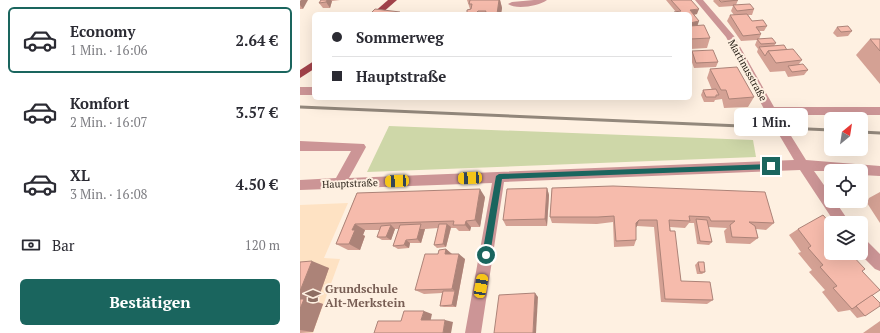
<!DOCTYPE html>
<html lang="de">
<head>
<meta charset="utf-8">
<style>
  body { margin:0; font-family:"PT Serif",serif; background:#f2f2f3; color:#2b2b33; height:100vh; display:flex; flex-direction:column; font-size:15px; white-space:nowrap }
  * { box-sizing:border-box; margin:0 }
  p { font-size:13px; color:#7c7c81 }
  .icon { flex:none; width:22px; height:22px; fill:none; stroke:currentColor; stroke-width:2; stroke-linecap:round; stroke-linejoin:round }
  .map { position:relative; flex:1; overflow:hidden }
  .details { display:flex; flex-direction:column; background:#fff; width:300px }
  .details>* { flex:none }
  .top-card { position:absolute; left:12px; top:12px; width:380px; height:88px; border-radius:6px; box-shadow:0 4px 16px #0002; display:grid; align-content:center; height:88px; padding:0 20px; background:#fff }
  .needle { width:26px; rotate:30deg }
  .tools { position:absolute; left:524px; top:112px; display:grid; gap:8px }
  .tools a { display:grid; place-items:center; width:44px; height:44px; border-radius:6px; background:#fff; box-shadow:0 4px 16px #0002; font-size:20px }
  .end { position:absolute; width:18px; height:18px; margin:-9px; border:5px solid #1a655e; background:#fff; box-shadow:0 0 0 2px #fff }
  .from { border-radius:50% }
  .bubble { position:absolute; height:28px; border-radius:6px; background:#fff; box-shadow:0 4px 16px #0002; font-size:13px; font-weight:800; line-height:28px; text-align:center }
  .car { position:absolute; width:12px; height:24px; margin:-12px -6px; border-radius:5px; box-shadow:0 0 3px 1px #0007; background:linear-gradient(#f5c518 24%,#345 0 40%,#f5c518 0 76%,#345 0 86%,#f5c518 0) }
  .top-card b { display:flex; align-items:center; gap:14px; height:38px; font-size:15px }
  .top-card b+b { border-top:1px solid #e1e1e2 }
  .top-card i { width:10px; height:10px; background:#2b2b33 }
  ul { padding:7px 0 0; list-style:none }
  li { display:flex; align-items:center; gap:12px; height:66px; margin:0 8px 6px; padding:0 12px; border:2px solid transparent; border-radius:6px }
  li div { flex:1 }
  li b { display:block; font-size:15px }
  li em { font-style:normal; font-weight:800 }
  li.active { border-color:#1a655e }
  li>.icon { width:36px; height:36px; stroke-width:1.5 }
  .pay { display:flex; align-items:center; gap:10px; height:44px; padding:0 20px; font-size:15px }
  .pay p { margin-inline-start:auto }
  .button { display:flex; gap:8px; margin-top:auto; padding:8px 20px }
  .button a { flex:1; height:46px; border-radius:6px; background:#1a655e; color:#fff; font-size:16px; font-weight:800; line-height:46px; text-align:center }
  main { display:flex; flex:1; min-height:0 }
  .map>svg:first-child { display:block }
</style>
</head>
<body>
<main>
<section class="details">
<ul>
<li class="active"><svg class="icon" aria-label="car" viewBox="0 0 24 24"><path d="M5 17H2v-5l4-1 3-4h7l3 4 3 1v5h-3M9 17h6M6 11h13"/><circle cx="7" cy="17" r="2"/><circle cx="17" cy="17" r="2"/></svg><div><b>Economy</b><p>1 Min. · 16:06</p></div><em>2.64 €</em></li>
<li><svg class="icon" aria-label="car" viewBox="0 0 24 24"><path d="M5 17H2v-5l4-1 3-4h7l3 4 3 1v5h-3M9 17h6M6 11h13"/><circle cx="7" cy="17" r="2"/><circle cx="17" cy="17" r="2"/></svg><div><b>Komfort</b><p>2 Min. · 16:07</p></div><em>3.57 €</em></li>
<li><svg class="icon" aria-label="car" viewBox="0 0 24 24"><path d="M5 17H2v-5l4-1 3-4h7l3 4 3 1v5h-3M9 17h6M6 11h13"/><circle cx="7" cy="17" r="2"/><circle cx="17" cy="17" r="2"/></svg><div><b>XL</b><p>3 Min. · 16:08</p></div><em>4.50 €</em></li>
</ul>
<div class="pay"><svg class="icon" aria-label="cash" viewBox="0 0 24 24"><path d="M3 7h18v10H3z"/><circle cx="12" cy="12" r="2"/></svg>Bar<p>120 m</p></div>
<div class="button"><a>Bestätigen</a></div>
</section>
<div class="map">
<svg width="580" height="333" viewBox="0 0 580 333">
  <rect width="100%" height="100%" fill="#fef0e1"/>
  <polygon fill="#fee2c3" points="48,203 24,258 40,259 13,333 0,333 0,205"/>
  <polygon fill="#ced7a8" points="89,126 453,140 456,157 67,172"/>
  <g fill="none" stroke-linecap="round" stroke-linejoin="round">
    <g fill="#cc9596" fill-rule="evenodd">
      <path d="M234,0H247C239,6 216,10 208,4L212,2Z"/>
      <polygon points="395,0 403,0 434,36 474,107 580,107 580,115 478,115 506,160 580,166 580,176 561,175 561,171 514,171 531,195 531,201 535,201 550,223 535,223 500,170 204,182 181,333 165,333 192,183 0,190 0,180 36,178 51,151 0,151 0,141 64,144 66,147 49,178 494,160 465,111 426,37"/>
      <rect x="0" y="87" width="14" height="8"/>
      <polygon points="561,238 566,240 580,254 580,271 575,269 559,253 561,253"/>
    </g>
    <g fill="#a1424a" fill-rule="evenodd">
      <polygon points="88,0 97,0 81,14 72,14"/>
      <polygon points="14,61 14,69 0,78 0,70"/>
    </g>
    <g stroke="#93887c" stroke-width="3">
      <polyline points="0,107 531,130"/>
      <polyline points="561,132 580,133"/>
    </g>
  </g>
  <g fill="#d4a194">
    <polygon points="0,0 3,9 0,9"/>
    <polygon points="21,0 40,0 32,1 30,8 23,8 19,3"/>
    <polygon points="167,0 200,0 202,8 201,14 167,14 167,13 170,9"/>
    <polygon points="366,0 391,0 397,14 394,15 397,25 410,38 407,48 390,49 390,14 374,14 374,12 376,12"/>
    <polygon points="414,0 438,0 436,5 454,9 452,15 448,15 452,21 467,26 464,31 459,31 461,34 459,39 476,43 474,46 487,50 502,60 499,64 508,70 504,75 488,77 485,71 470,72 457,52 458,49 455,45 457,40 441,41 427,21 430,15 434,15 431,11 433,6 419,7 413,1"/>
    <polygon points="537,27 552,31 548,36 537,37 533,33"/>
    <polygon points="570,39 580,39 580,84 556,55"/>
    <polygon points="392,51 418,62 416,67 394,68 390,57"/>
    <polygon points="410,69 454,97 448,107 424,108 422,99 415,100 414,102 404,102 401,95 403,90 412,90 407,78"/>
    <polygon points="247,188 249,195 247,226 206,226 203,220"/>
    <polygon points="252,188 474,223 466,230 456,229 458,238 450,244 426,243 424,231 427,228 408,227 412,242 409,245 397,244 394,223 389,223 385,228 370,227 381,281 413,300 407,304 361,302 354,227 337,226 336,227 336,240 334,246 314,247 313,222 297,224 252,223 250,217"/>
    <polygon points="580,192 580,223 567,203 569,198"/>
    <polygon points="57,193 185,197 180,227 171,227 170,231 159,231 156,228 151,228 146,247 137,248 134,245 138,228 125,229 121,243 110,243 109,248 98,249 93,246 99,229 95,229 91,240 82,240 77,237 80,230 65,230 63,235 65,236 60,250 48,250 36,244"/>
    <polygon points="498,229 531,253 562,271 572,295 565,316 557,318 550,310 538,312 522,292 525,290 509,272 512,270 498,253 501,252 489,235"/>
    <polygon points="146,249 152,254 165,259 156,307 144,307 140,306 142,293 124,294 115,290 138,254"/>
    <polygon points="0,262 29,268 17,302 23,304 13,332 0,333"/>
    <polygon points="398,262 405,272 402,274 397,274 395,265"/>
    <polygon points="580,321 580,333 563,333"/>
  </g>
  <g fill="#ac8378">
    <polygon points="1,0 8,0 3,9 0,5 0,1"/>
    <polygon points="27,0 31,0 32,1 30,8 26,2"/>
    <polygon points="199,0 200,0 202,8 201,14 197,14"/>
    <polygon points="399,9 397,14 390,15 390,10"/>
    <polygon points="178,11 179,14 175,14"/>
    <polygon points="399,21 397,27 390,28 390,23"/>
    <polygon points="247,188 249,195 247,226 245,219"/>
    <polygon points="180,189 185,197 180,227 175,220"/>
    <polygon points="339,220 337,226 334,230 336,223"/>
    <polygon points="166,221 171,227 170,231 165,225"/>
    <polygon points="55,224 65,230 63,235 65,236 60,250 49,244 52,230"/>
    <polygon points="147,224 151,227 146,247 143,244"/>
    <polygon points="91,225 95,229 91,240 86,237"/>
    <polygon points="120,229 125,229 121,243 117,239"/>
    <polygon points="106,240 110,243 109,248 104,245"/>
    <polygon points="146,249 153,255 145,254"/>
    <polygon points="159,254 165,259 156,307 152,305 155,291 152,289"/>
    <polygon points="12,261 29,268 17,302 23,304 13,332 0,330 0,291"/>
    <polygon points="235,293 238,297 236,333 233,333"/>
    <polygon points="124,311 132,314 130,323 121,320"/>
    <polygon points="145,320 153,322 151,333 143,333"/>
  </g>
  <g fill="#f6bbac" stroke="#ac8378">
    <polygon points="21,0 27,0 26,2 19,3"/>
    <polygon points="170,0 199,0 197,14 185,14 186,11 178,11 175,14 167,13 167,10 171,9 172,4 169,4"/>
    <polygon points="371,0 391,0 399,9 390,10 399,21 390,23 390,14 376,14 374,12 381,11"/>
    <polygon points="419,0 438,0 421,2"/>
    <polygon points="450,4 454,9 437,11 433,5"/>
    <polygon points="75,9 100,12 98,14 70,14"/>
    <polygon points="447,14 452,21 463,20 467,26 456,27 461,34 443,36 430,15"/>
    <polygon points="404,25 410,38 390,39 390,26"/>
    <polygon points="548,26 552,31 541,32 537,27"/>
    <polygon points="472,38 476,43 461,44 457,39"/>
    <polygon points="570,39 580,39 580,51"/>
    <polygon points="484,45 487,50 468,51 465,56 459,47"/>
    <polygon points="493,49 502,60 476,63 468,51"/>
    <polygon points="413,50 418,62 396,63 392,51"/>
    <polygon points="503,64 508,70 492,72 488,66"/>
    <polygon points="437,67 454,97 429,99 426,90 421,90 410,69"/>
    <polygon points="416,89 419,95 416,95 416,97 406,97 403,90"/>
    <polygon points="313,186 465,192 474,223 449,222 455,226 458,238 432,237 430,225 435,221 411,221 409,217 389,216 390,221 369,220 370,231 375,231 381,281 410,282 413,300 365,299 357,220 339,220 336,223 336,240 316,241 314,216 298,217 250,217 252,188"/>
    <polygon points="247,188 245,219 203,220 207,189"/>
    <polygon points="180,189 175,220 166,221 165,225 153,225 154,221 55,224 52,230 55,230 49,244 36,244 57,193"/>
    <polygon points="523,215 531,224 531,253 550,253 565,269 562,271 580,290 552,309 533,288 537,286 520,267 523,265 508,248 511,246 498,229"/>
    <polygon points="396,219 407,220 412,242 400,241"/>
    <polygon points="121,224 117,239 106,240 104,245 93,246 100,225"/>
    <polygon points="139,224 147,224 143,244 134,245"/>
    <polygon points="91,225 86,237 77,237 81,226"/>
    <polygon points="146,249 145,254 159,254 152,289 115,290 125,254 138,254 139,250"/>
    <polygon points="12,261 0,291 0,262"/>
    <polygon points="398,262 404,262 405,272 400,272"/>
    <polygon points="143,291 155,291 152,305 140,306"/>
    <polygon points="235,293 233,333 194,333 199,295"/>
    <polygon points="572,295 580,303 580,306 565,316 556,306"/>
    <polygon points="0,299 4,299 0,309"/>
    <polygon points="104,311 124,311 121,320 145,320 143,333 74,333 78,321 101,321"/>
  </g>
  <polygon fill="#1a655e" points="471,164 474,166 471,169 202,179 190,255 186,259 182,255 196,176 199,174"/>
  <defs>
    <symbol id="school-bare" viewBox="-9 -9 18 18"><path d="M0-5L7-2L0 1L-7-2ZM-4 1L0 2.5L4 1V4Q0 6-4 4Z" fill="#8d6e63" stroke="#fef0e1" stroke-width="2.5" paint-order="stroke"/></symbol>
  </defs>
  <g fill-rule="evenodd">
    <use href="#school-bare" x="2" y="285" width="22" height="22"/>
  </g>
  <g text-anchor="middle" stroke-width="4" stroke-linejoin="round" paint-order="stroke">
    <g font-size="10" fill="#282017" stroke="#fef0e1">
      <text transform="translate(448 70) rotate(61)" y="4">Martinusstraße</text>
      <text transform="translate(50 183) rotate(-2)" y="4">Hauptstraße</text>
    </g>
    <g font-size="12" font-weight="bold" fill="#785e54" stroke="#fef0e1" text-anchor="start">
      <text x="25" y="293">Grundschule<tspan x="25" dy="14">Alt-Merkstein</tspan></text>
    </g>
  </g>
</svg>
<div class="tools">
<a><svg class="needle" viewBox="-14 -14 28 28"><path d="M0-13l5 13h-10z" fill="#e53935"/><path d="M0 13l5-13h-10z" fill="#7c7c81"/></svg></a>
<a><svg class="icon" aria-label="locate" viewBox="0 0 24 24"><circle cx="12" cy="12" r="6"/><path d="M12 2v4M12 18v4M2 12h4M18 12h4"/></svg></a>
<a><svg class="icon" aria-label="layers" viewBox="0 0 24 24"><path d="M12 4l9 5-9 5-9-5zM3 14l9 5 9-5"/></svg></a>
</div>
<i class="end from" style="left:186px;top:255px"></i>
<i class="end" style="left:471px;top:166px"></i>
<div class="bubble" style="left:434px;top:108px;width:74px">1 Min.</div>
<i class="car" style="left:170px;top:178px;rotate:267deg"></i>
<i class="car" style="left:97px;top:181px;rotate:267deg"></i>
<i class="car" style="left:181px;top:286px;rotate:10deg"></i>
<div class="top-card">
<b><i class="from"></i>Sommerweg</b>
<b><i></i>Hauptstraße</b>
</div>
</div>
</main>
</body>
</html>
